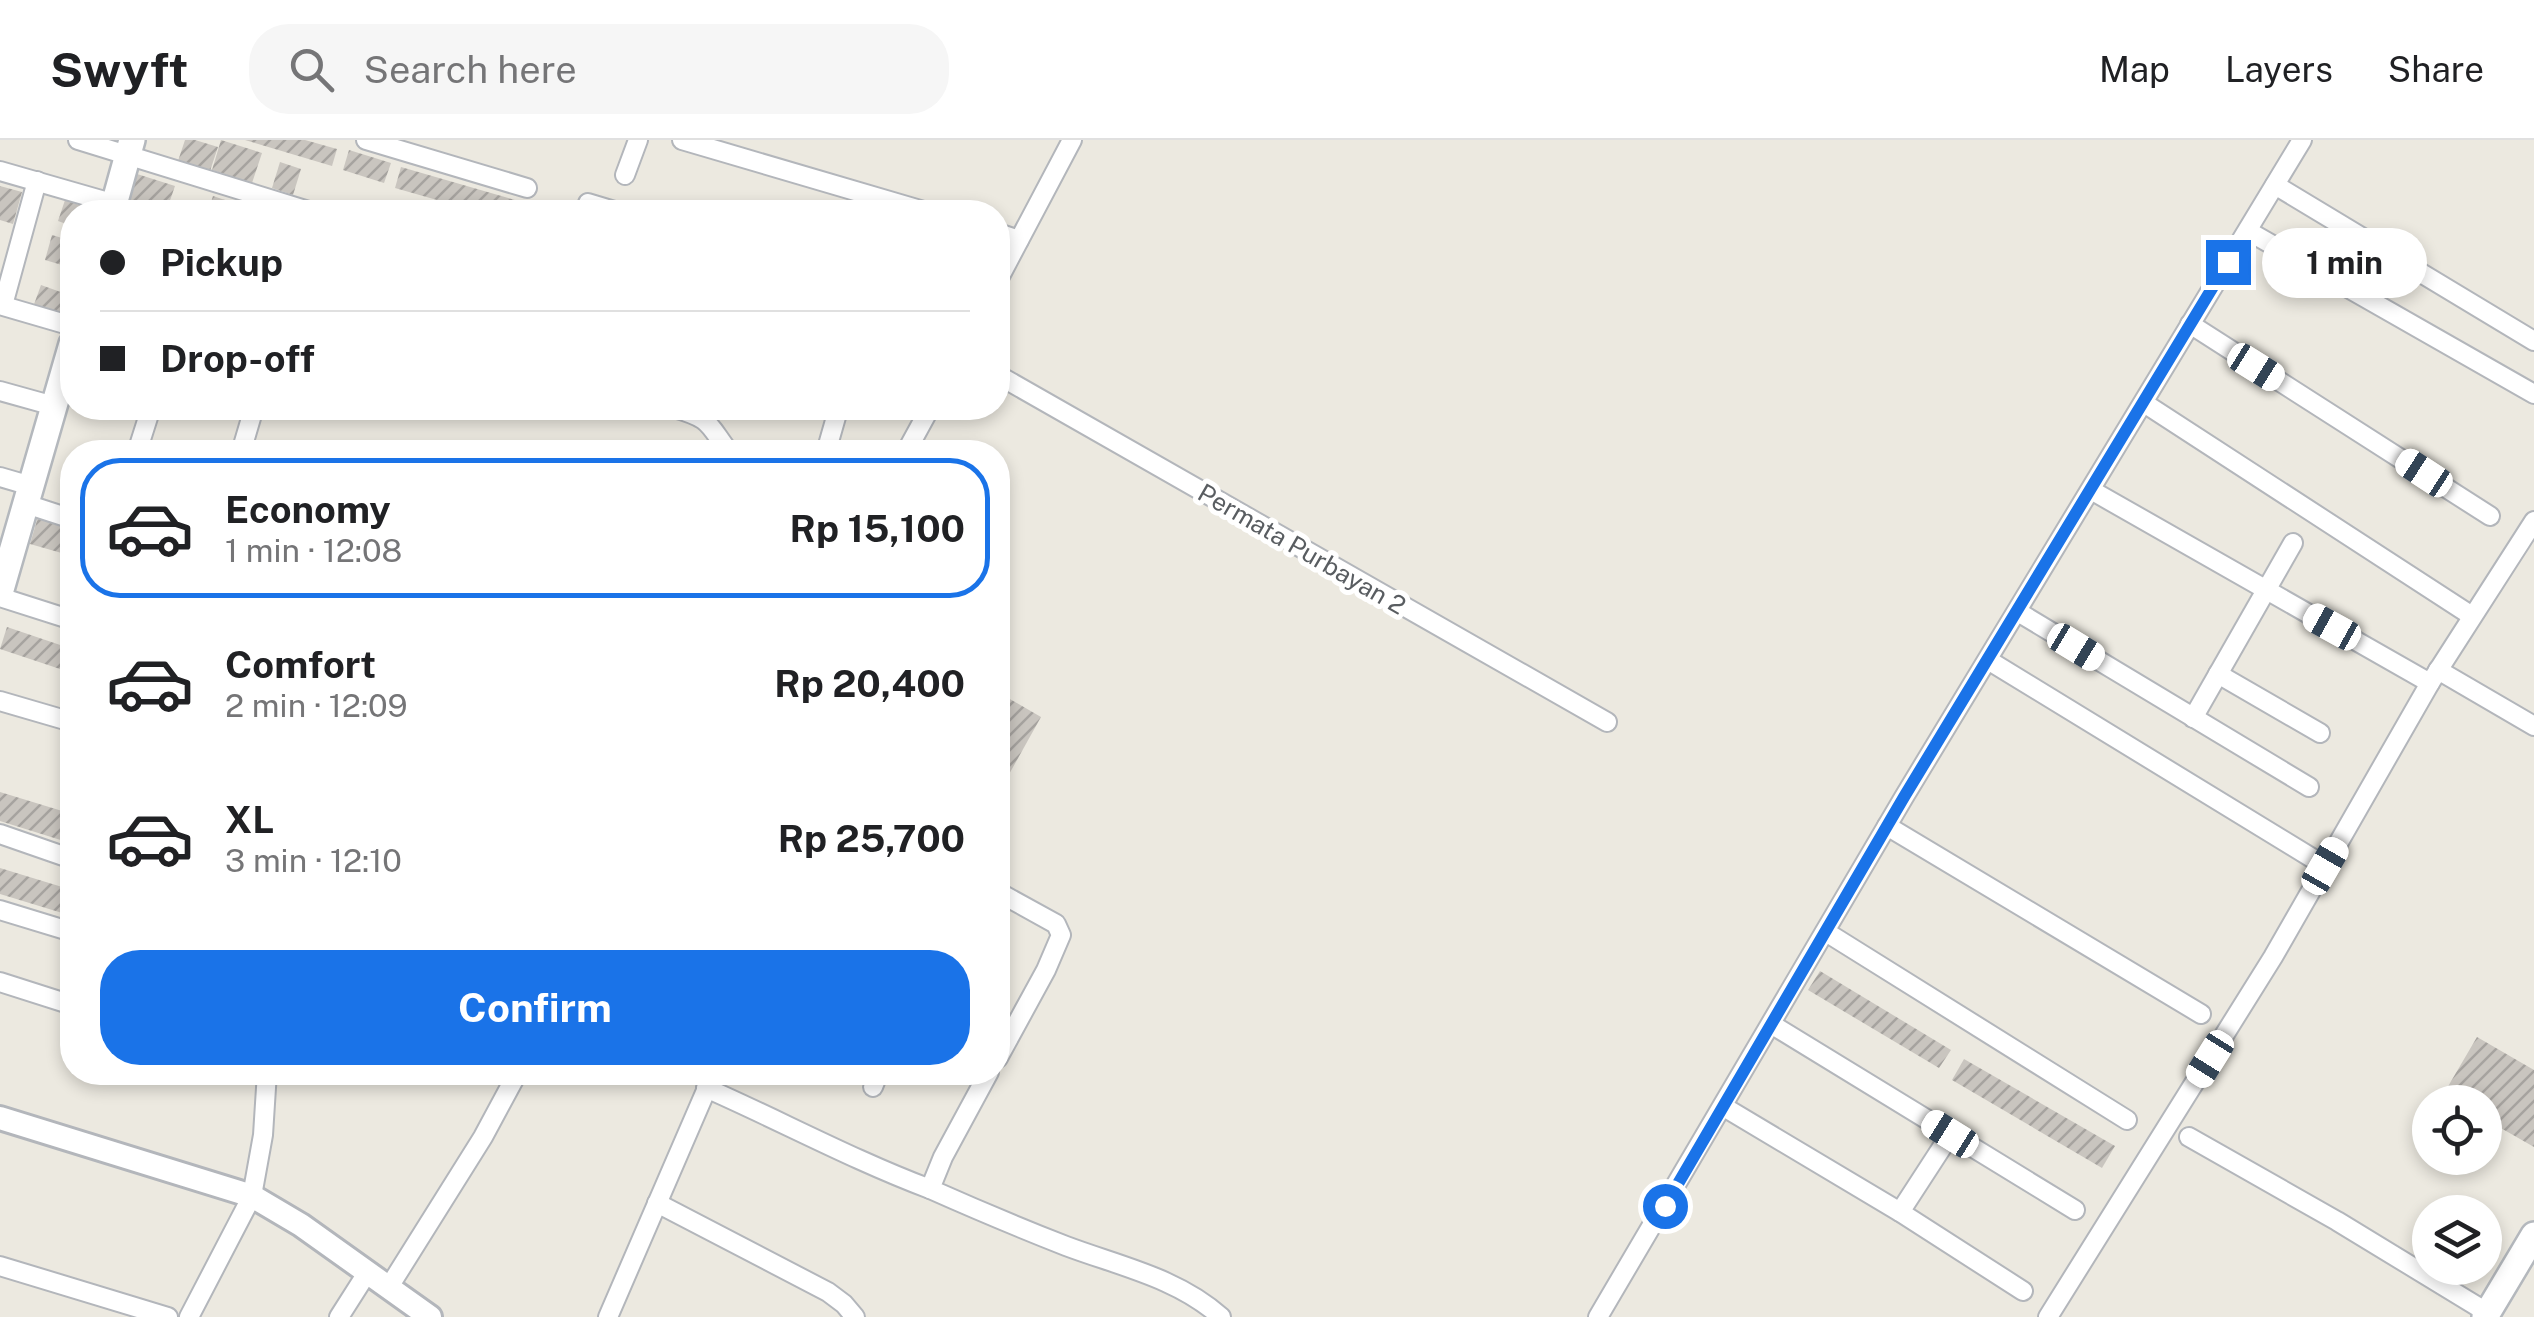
<!DOCTYPE html>
<html lang="en">
<head>
<meta charset="utf-8">
<style>
  body { margin:0; font-family:"Public Sans",sans-serif; background:#f6f6f6; color:#202124; height:100vh; display:flex; flex-direction:column; font-size:38px; white-space:nowrap }
  * { box-sizing:border-box; margin:0 }
  p { font-size:32px; color:#757577 }
  .icon { flex:none; width:55px; height:55px; fill:none; stroke:currentColor; stroke-width:2; stroke-linecap:round; stroke-linejoin:round }
  .map { position:relative; flex:1; overflow:hidden }
  .details { position:absolute; left:60px; top:300px; width:950px; height:645px; display:flex; flex-direction:column; background:#fff; border-radius:40px; box-shadow:0 5px 15px #0003 }
  .details>* { flex:none }
  .banner { position:absolute; left:60px; top:60px; width:950px; height:220px; border-radius:40px; box-shadow:0 5px 15px #0003; display:grid; align-content:center; height:220px; padding:0 40px; background:#fff }
  .fabs { position:absolute; left:2412px; top:945px; display:grid; gap:20px }
  .fabs a { display:grid; place-items:center; width:90px; height:90px; border-radius:50%; background:#fff; box-shadow:0 5px 15px #0003; font-size:50px }
  .end { position:absolute; width:45px; height:45px; margin:-22px; border:12px solid #1a73e8; background:#fff; box-shadow:0 0 0 5px #fff }
  .from { border-radius:50% }
  .bubble { position:absolute; height:70px; border-radius:35px; background:#fff; box-shadow:0 5px 15px #0003; font-size:32px; font-weight:700; line-height:70px; text-align:center }
  .car { position:absolute; width:30px; height:60px; margin:-30px -15px; border-radius:12px; box-shadow:0 0 8px 2px #0007; background:linear-gradient(#fff 24%,#345 0 40%,#fff 0 76%,#345 0 86%,#fff 0) }
  .banner b { display:flex; align-items:center; gap:35px; height:95px; font-size:38px }
  .banner b+b { border-top:2px solid #e0e0e0 }
  .banner i { width:25px; height:25px; background:#202124 }
  ul { padding:18px 0 0; list-style:none }
  li { display:flex; align-items:center; gap:30px; height:140px; margin:0 20px 15px; padding:0 20px; border:5px solid transparent; border-radius:40px }
  li div { flex:1 }
  li b { display:block; font-size:38px }
  li em { font-style:normal; font-weight:700 }
  li.selected { border-color:#1a73e8 }
  li>.icon { width:90px; height:90px; stroke-width:1.5 }
  .primary-button { display:flex; gap:20px; margin-top:auto; padding:20px 40px }
  .primary-button a { flex:1; height:115px; border-radius:40px; background:#1a73e8; color:#fff; font-size:40px; font-weight:700; line-height:115px; text-align:center }
  header { display:flex; align-items:center; gap:60px; box-sizing:border-box; height:140px; padding:0 50px; background:#fff; border-bottom:2px solid #e0e0e0 }
  header strong { font-size:48px }
  nav { display:flex; gap:55px; margin-inline-start:auto; font-size:35px }
  .search { width:700px; height:90px; background:#f6f6f6; display:flex; align-items:center; gap:25px; box-sizing:border-box; padding:0 35px; border-radius:40px; color:#757577; font-size:38px }
  .map>svg:first-child { display:block }
</style>
</head>
<body>
<header>
<strong>Swyft</strong>
<div class="search"><svg class="icon" aria-label="search" viewBox="0 0 24 24"><circle cx="10" cy="10" r="6"/><path d="M15 15l6 6"/></svg>Search here</div>
<nav><a>Map</a><a>Layers</a><a>Share</a></nav>
</header>
<div class="map">
<svg width="2534" height="1177" viewBox="0 0 2534 1177">
  <defs>
    <pattern id="building-hatch" width="6" height="6" patternUnits="userSpaceOnUse" patternTransform="scale(2.5)"><rect width="6" height="6" fill="#c9c5bf"/><path d="M-1 1l2-2M0 6l6-6M5 7l2-2" fill="none" stroke="#a6a39f"/></pattern>
  </defs>
  <rect width="100%" height="100%" fill="#ece9e0"/>
  <g fill="url(#building-hatch)">
    <polygon points="185,0 195,0 218,7 210,31 178,21"/>
    <polygon points="221,0 262,13 252,43 212,30"/>
    <polygon points="245,0 305,0 337,9 332,26"/>
    <polygon points="349,10 391,23 384,43 343,30"/>
    <polygon points="280,22 301,29 293,55 272,48"/>
    <polygon points="401,27 546,69 555,72 479,72 395,48"/>
    <polygon points="134,33 175,46 166,72 125,60"/>
    <polygon points="0,46 22,52 13,84 0,80"/>
    <polygon points="213,56 243,66 241,72 208,72"/>
    <polygon points="65,60 100,72 72,72 72,86 58,81"/>
    <polygon points="52,95 72,101 72,128 45,120"/>
    <polygon points="41,145 69,155 60,180 32,170"/>
    <polygon points="215,268 232,268 228,279 213,275"/>
    <polygon points="38,377 72,387 72,416 30,404"/>
    <polygon points="7,487 72,509 72,533 0,509"/>
    <polygon points="1003,555 1041,577 1003,645 998,642 998,565"/>
    <polygon points="0,652 72,674 72,686 67,702 0,681"/>
    <polygon points="0,728 72,750 72,776 0,754"/>
    <polygon points="1820,831 1951,910 1939,928 1808,850"/>
    <polygon points="2477,897 2534,930 2534,1007 2485,979 2485,962 2457,962 2443,955"/>
    <polygon points="1964,919 2115,1006 2102,1028 1952,940"/>
  </g>
  <g fill="none" stroke-linecap="round" stroke-linejoin="round">
    <defs>
      <g id="minor">
        <polyline points="78,0 312,72"/>
        <polyline points="366,0 527,48"/>
        <polyline points="682,0 927,72"/>
        <polyline points="0,31 115,64"/>
        <polyline points="625,35 638,0"/>
        <polyline points="2275,45 2534,201"/>
        <polyline points="588,63 618,72"/>
        <polyline points="2248,91 2534,254"/>
        <polyline points="998,93 1019,100"/>
        <polyline points="998,140 1072,0"/>
        <polyline points="0,165 72,186"/>
        <polyline points="3,165 37,41"/>
        <polyline points="2190,184 2490,376"/>
        <polyline points="998,235 1607,582"/>
        <polyline points="0,251 54,266"/>
        <polyline points="2144,263 2472,476"/>
        <path d="M674,268C712,279 707,283 729,312"/>
        <polyline points="137,312 151,268"/>
        <polyline points="241,312 254,268"/>
        <polyline points="826,312 836,277"/>
        <polyline points="906,312 930,268"/>
        <polyline points="0,337 31,346"/>
        <polyline points="2091,350 2430,543"/>
        <polyline points="26,364 72,379"/>
        <polyline points="0,457 72,480"/>
        <polyline points="2018,472 2309,647"/>
        <polyline points="1988,520 2325,726"/>
        <polyline points="2438,530 2534,586"/>
        <polyline points="2218,534 2320,593"/>
        <polyline points="0,561 72,582"/>
        <polyline points="2193,578 2293,403"/>
        <polyline points="1887,686 2201,874"/>
        <polyline points="0,694 72,719"/>
        <polyline points="998,752 1056,784 1061,795 1046,830 998,918"/>
        <polyline points="0,770 72,792"/>
        <polyline points="1826,792 2127,980"/>
        <polyline points="0,842 72,865"/>
        <polyline points="1771,884 2075,1070"/>
        <path d="M989,932L943,1017L930,1049C975,1069 1020,1088 1066,1106C1119,1126 1178,1138 1221,1177"/>
        <polyline points="873,947 879,932"/>
        <path d="M706,948C781,981 853,1020 930,1049"/>
        <polyline points="1724,967 1900,1072 2023,1151"/>
        <polyline points="2189,997 2337,1081 2488,1173"/>
        <polyline points="657,1063 828,1152 844,1164 855,1177"/>
        <polyline points="1900,1072 1950,995"/>
        <polyline points="0,1126 168,1177"/>
        <polyline points="389,1147 483,997 518,932"/>
        <polyline points="189,1177 252,1056 263,995 267,932"/>
        <polyline points="339,1177 367,1133"/>
        <polyline points="608,1177 714,932"/>
        <polyline points="1598,1177 1904,657 2302,0"/>
        <polyline points="2048,1177 2273,817 2430,543 2534,381"/>
      </g>
      <polyline id="tertiary" points="0,978 252,1056 301,1085 430,1177"/>
      <g id="secondary">
        <polyline points="112,72 132,0"/>
        <polyline points="0,453 72,204"/>
        <polyline points="2485,1177 2534,1095"/>
      </g>
    </defs>
    <use href="#minor" stroke="#b3b6bb" stroke-width="22"/>
    <use href="#tertiary" stroke="#b3b6bb" stroke-width="28"/>
    <use href="#secondary" stroke="#b4b8bd" stroke-width="30"/>
    <use href="#minor" stroke="#fff" stroke-width="18"/>
    <use href="#tertiary" stroke="#fff" stroke-width="22"/>
    <use href="#secondary" stroke="#fff" stroke-width="25"/>
  </g>
  <g fill="none" stroke-linecap="round" stroke-linejoin="round">
    <polyline stroke="#1a73e8" stroke-width="12" points="1665,1066 1904,657 2228,122"/>
  </g>
  <g text-anchor="middle" stroke-width="10" stroke-linejoin="round" paint-order="stroke">
    <g font-size="25" fill="#595d61" stroke="#fff">
      <text transform="translate(1302 409) rotate(30)" y="9">Permata Purbayan 2</text>
    </g>
  </g>
</svg>
<div class="fabs">
<a><svg class="icon" aria-label="locate" viewBox="0 0 24 24"><circle cx="12" cy="12" r="6"/><path d="M12 2v4M12 18v4M2 12h4M18 12h4"/></svg></a>
<a><svg class="icon" aria-label="layers" viewBox="0 0 24 24"><path d="M12 4l9 5-9 5-9-5zM3 14l9 5 9-5"/></svg></a>
</div>
<i class="end from" style="left:1665px;top:1066px"></i>
<i class="end" style="left:2228px;top:122px"></i>
<div class="bubble" style="left:2262px;top:88px;width:165px">1 min</div>
<i class="car" style="left:2256px;top:227px;rotate:122deg"></i>
<i class="car" style="left:2424px;top:333px;rotate:303deg"></i>
<i class="car" style="left:2332px;top:487px;rotate:299deg"></i>
<i class="car" style="left:2076px;top:507px;rotate:121deg"></i>
<i class="car" style="left:2325px;top:726px;rotate:30deg"></i>
<i class="car" style="left:2210px;top:919px;rotate:212deg"></i>
<i class="car" style="left:1950px;top:994px;rotate:302deg"></i>
<div class="banner">
<b><i class="from"></i>Pickup</b>
<b><i></i>Drop-off</b>
</div>
<section class="details">
<ul>
<li class="selected"><svg class="icon" aria-label="car" viewBox="0 0 24 24"><path d="M5 17H2v-5l4-1 3-4h7l3 4 3 1v5h-3M9 17h6M6 11h13"/><circle cx="7" cy="17" r="2"/><circle cx="17" cy="17" r="2"/></svg><div><b>Economy</b><p>1 min · 12:08</p></div><em>Rp 15,100</em></li>
<li><svg class="icon" aria-label="car" viewBox="0 0 24 24"><path d="M5 17H2v-5l4-1 3-4h7l3 4 3 1v5h-3M9 17h6M6 11h13"/><circle cx="7" cy="17" r="2"/><circle cx="17" cy="17" r="2"/></svg><div><b>Comfort</b><p>2 min · 12:09</p></div><em>Rp 20,400</em></li>
<li><svg class="icon" aria-label="car" viewBox="0 0 24 24"><path d="M5 17H2v-5l4-1 3-4h7l3 4 3 1v5h-3M9 17h6M6 11h13"/><circle cx="7" cy="17" r="2"/><circle cx="17" cy="17" r="2"/></svg><div><b>XL</b><p>3 min · 12:10</p></div><em>Rp 25,700</em></li>
</ul>
<div class="primary-button"><a>Confirm</a></div>
</section>
</div>
</body>
</html>
